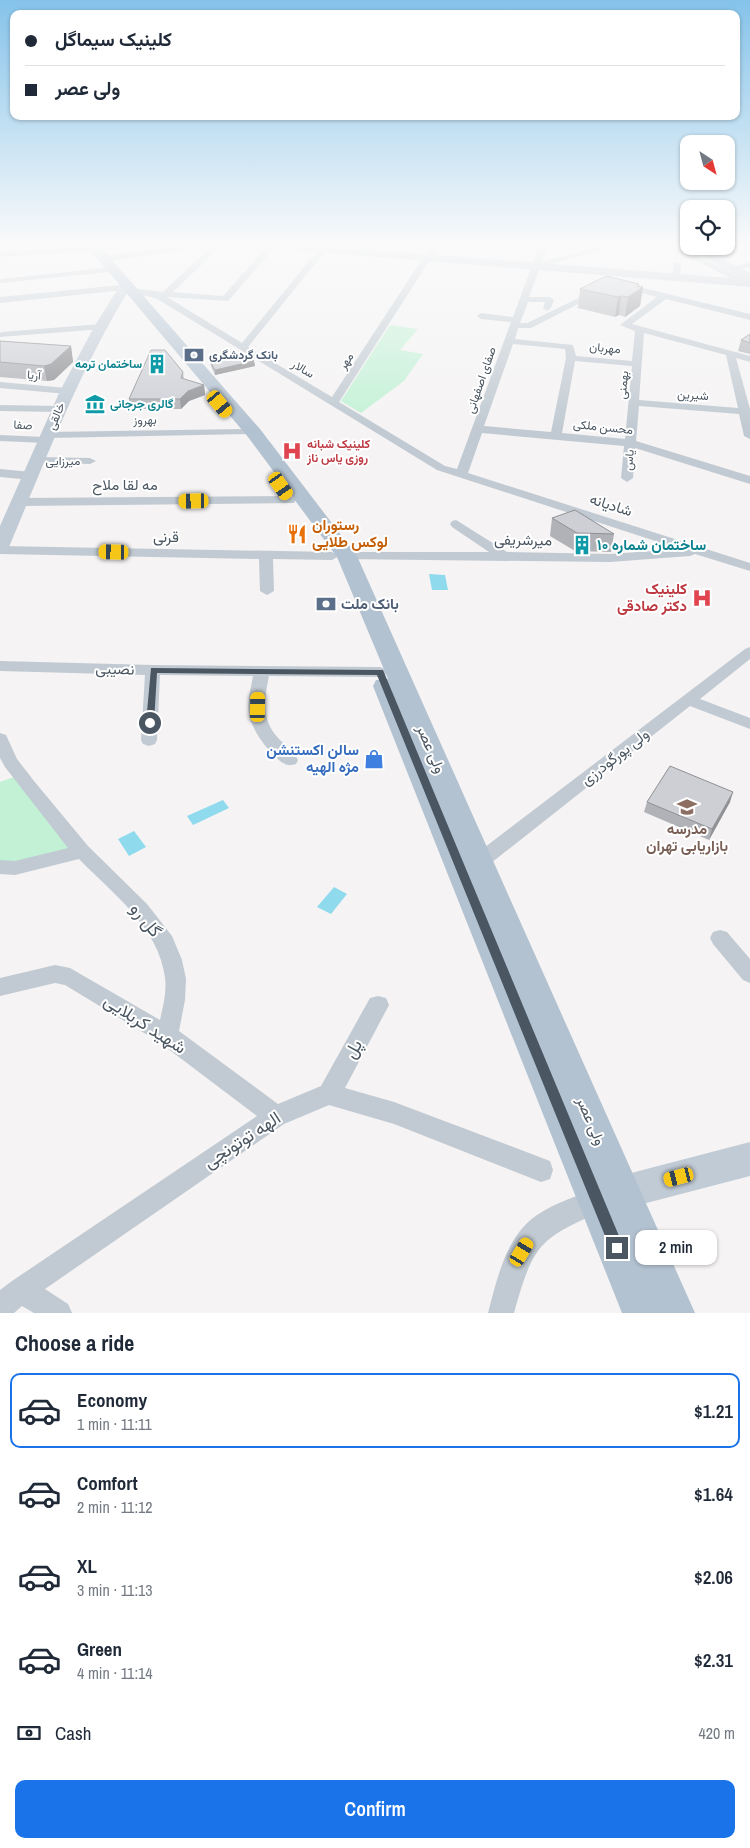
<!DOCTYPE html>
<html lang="en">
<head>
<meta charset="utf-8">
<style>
  body { margin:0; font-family:"Archivo Narrow",Vazirmatn,sans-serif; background:#f6f6f7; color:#1f2937; height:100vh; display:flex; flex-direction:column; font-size:19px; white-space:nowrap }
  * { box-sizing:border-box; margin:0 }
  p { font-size:16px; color:#747a83 }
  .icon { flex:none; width:28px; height:28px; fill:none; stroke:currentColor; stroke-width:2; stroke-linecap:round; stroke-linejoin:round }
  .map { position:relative; height:1313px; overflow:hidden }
  .drawer { display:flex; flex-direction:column; background:#fff; flex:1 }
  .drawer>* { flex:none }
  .hud { position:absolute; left:10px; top:10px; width:730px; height:110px; border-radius:10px; box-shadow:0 1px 4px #0004; display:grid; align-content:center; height:110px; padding:0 15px; background:#fff }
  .needle { width:32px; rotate:144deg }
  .buttons { position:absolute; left:680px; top:135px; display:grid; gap:10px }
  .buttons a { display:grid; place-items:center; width:55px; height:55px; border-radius:10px; background:#fff; box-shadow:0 1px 4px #0004; font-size:25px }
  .end { position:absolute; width:22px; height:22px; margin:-11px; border:6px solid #4a5661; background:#fff; box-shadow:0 0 0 2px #fff }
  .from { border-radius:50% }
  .bubble { position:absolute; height:35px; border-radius:10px; background:#fff; box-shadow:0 1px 4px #0004; font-size:16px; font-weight:600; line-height:35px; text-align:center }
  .car { position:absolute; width:15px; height:30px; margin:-15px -8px; border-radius:6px; box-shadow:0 0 4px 1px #0007; background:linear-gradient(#f5c518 24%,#345 0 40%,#f5c518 0 76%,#345 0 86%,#f5c518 0) }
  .hud b { display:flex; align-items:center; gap:18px; height:48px; font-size:19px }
  .hud b+b { border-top:1px solid #e0e1e3 }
  .hud i { width:12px; height:12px; background:#1f2937 }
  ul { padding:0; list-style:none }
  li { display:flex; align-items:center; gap:15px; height:75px; margin:0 10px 8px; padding:0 5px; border:2px solid transparent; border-radius:10px }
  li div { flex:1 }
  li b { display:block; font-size:19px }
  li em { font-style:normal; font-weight:600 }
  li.selected { border-color:#1a73e8 }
  li>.icon { width:45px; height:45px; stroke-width:1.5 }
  h2 { padding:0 15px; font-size:22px; line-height:60px }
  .pay { display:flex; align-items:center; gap:12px; height:55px; padding:0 15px; font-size:19px }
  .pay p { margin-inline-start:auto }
  .cta { display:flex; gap:10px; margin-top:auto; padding:10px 15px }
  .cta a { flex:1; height:58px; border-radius:10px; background:#1a73e8; color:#fff; font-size:20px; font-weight:600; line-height:58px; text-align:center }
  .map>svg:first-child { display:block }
</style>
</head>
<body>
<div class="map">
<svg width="750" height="1313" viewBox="0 0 750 1313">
  <rect width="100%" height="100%" fill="#f5f3f3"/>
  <g fill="#c3f1d5">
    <polygon points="390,325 418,329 400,350 423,354 404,381 361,413 341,401"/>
    <polygon points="14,777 71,848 15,862 0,861 0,782"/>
  </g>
  <g fill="#90daee">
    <polygon points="429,574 445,575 448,590 432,590"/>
    <polygon points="223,800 229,808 193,825 187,816"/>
    <polygon points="134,831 146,847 129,856 118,839"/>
    <polygon points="334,887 347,894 331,914 317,907"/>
  </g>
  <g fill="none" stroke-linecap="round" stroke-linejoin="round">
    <g fill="#c1cad2" fill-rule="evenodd">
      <path d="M214,244H223L173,292L223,296L269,244L276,246L228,301L167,297L242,343L323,244H331L248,347L332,397L432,244H440L339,402L445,466L457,469L511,322L481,319L477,316L481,313L513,317L540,244H548L542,262L610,244H624L540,267L529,297H550L554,300L551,308L547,311L543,308L545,302H528L520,323H527L593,291L600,293L531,328H518L515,339L573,345L576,356L632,361L635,331L620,325L657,297L620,288V284L623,283L750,314V320L666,299L632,324L750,356V362L736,358L750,409V439L744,436L739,414L639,406L636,441L750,476V484L635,448L633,478L627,482L621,478L624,446L482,433L468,473L750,563V571L695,554L690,556L610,562L342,559L340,556L342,553L347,552H489L452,527L450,524L452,521L456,520L507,552L610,554L680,549L437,470L159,300C149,294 135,297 126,291L130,288L163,292ZM644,333L726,355L738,408L639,400ZM513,344L565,349L566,358L551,432L484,426ZM575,361L632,366L625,439L562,433Z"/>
      <polygon points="664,244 674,244 747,281 740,283"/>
      <polygon points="674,262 681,264 680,278 676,280 672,278"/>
      <polygon points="750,262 750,267 734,271 730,269"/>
      <polygon points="106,268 109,268 109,272 0,283 1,279"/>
      <polygon points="121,285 124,286 124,290 0,303 0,297"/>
      <polygon points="100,324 105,327 103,329 0,337 0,333 2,332"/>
      <polygon points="0,382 67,388 72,391 67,394 0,388"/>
      <polygon points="0,405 58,406 63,409 58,412 0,411"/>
      <polygon points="244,429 249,432 248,434 49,438 49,442 45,443 0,441 0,435 44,437 44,433 48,432"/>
      <polygon points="37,457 90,458 96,461 90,464 33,462 31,460"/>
      <polygon points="0,469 31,472 37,476 31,480 0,477"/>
      <polygon points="290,496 296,500 294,503 20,506 14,502 20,498"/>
      <polygon points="0,546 332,552 339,556 332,560 273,559 274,591 267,595 260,591 259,559 0,554"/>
      <polygon points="750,647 750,659 700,699 750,718 750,729 690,706 486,867 479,869 472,867 470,862 472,857 745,649"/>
      <path d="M0,661L153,665L380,667L385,669L388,672L385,675L380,677L269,676C264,700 261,720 279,739C286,746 294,752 298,760L296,764C292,765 288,766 285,764C271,757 251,729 249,714C247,701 251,688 253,676L160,675L157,740L155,744L149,746L143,744L141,740L145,675L0,671Z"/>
      <path d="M0,733L6,735L17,759L34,781L88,846L147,904L172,936L182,960L186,979L185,1000L179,1031L278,1104L321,1086L370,998L378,996L386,998L389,1005L345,1088L394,1102L550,1161L553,1170L550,1179L541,1182L394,1124L329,1105L284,1124L45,1289L68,1304L72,1313H34L22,1306L14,1313H0V1290L12,1281L257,1116L159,1042L65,985L55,983L0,996V978L55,965L70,968L160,1020C163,1006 167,991 165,978C159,927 112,893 79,859L15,875L0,874V860L15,861L68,848L5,767L0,758Z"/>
      <polygon points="720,930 727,932 750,959 750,983 743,980 713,944 710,938 713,932"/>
      <path d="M597,1188L606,1191L609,1200L606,1209C540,1239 534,1241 514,1313H488C497,1279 506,1236 537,1215C555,1203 577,1196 597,1188Z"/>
    </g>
    <g fill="#c1cbd6" fill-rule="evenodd">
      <polygon points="181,244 209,244 204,247 104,262 98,259 104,256"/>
      <polygon points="248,244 297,244 743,279 679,244 689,244 689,246 697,246 750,273 750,287 253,247"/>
      <polygon points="88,246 92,247 93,249 92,251 0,257 0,251"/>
      <path d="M123,286L129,290C79,371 46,459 9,547L7,551L0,553V526L60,391L94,327L119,287Z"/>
      <polygon points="750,1142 750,1176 612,1212 600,1207 595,1195 600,1183 612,1178"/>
    </g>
    <polygon fill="#b3c2d1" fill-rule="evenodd" points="85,244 98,244 260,429 357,556 695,1313 622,1313 373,686 376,680 388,679 337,557 248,437"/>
  </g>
  <g fill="#b0b2b7">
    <polygon points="639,286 643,287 640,306 625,317 619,315 615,317 578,308 580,289"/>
    <polygon points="750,334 750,354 738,351 741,340"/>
    <polygon points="0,341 71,346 73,362 54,380 47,381 0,377"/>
    <polygon points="210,361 254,361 255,366 215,375 211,366"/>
    <polygon points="183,372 184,379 204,385 205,395 189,401 181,409 131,409 129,399"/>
    <polygon points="552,518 614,534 611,552 575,551 550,536"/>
    <polygon points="647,802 730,802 709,840 644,812"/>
  </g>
  <g fill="#909195">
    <polygon points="639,284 638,290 643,287 640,306 625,317 628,297"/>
    <polygon points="621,296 619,315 615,317 618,297"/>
    <polygon points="71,346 73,362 54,380 47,381 44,366"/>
    <polygon points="254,361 255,366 215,375 215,370"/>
    <polygon points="204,385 205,395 189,401 181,409 180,399 188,391"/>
    <polygon points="733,792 730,802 709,840 712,829"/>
  </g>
  <g fill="#cdcfd5" stroke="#909195">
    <polygon points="606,276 639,284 637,286 643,287 628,297 621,296 618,297 580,289"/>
    <polygon points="750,334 750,343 741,340"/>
    <polygon points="0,341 71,346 51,364 44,366 0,362"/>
    <polygon points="151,350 165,350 183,372 181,378 204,385 188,391 180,399 129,399"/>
    <polygon points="242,353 254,361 215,370 210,361"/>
    <polygon points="575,510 614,534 577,533 552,518"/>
    <polygon points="670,766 733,792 712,829 647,802"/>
  </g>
  <linearGradient id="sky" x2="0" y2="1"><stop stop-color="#85c3ea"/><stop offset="0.57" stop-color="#fafafa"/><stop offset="1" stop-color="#fafafa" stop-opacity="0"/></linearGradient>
  <rect width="750" height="428" fill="url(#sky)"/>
  <polygon fill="#4a5661" points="151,668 383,670 624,1248 622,1253 617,1255 612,1253 377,675 157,673 154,723 150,726 146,723"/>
  <defs>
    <symbol id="bank-bare" viewBox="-9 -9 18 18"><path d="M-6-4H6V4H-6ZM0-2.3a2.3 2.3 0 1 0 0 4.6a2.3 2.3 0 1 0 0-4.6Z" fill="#5c6f8a" stroke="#fff" stroke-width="2.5" paint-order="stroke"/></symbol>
    <symbol id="building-bare" viewBox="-9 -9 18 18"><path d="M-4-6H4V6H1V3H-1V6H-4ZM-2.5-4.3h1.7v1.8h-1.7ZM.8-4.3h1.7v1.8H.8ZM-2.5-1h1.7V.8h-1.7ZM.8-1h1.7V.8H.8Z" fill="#0f9aa8" stroke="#fff" stroke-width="2.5" paint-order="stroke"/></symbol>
    <symbol id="museum-bare" viewBox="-9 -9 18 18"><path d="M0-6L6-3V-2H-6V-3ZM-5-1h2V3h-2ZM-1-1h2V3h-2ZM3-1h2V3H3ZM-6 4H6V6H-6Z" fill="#0f9aa8" stroke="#fff" stroke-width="2.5" paint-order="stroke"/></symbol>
    <symbol id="hospital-bare" viewBox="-9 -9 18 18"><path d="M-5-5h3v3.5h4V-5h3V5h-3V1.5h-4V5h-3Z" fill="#e0444e" stroke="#fff" stroke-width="2.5" paint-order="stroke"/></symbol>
    <symbol id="restaurant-bare" viewBox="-9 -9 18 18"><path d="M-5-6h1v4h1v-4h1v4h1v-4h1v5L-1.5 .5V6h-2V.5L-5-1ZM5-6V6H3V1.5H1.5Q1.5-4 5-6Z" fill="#e8710a" stroke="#fff" stroke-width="2.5" paint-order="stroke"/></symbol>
    <symbol id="shop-bare" viewBox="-9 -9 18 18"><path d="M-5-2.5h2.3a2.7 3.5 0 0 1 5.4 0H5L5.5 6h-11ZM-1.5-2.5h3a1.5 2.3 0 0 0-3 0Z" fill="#3f7fe0" stroke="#fff" stroke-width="2.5" paint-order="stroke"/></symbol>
    <symbol id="school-bare" viewBox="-9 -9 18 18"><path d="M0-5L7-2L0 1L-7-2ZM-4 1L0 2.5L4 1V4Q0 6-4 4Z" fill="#8d6e63" stroke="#fff" stroke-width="2.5" paint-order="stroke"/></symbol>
  </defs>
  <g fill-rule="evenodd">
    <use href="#bank-bare" x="180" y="341" width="28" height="28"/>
    <use href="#building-bare" x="143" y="350" width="28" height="28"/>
    <use href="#museum-bare" x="81" y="390" width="28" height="28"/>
    <use href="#hospital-bare" x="278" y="437" width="28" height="28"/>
    <use href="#restaurant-bare" x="283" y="520" width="28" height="28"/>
    <use href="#building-bare" x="568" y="531" width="28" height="28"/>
    <use href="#hospital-bare" x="688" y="584" width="28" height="28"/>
    <use href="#bank-bare" x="312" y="590" width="28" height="28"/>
    <use href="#shop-bare" x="360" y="745" width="28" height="28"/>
    <use href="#school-bare" x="673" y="793" width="28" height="28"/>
  </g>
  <g text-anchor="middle" stroke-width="4" stroke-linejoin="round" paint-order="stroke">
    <g font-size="12" fill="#4a5661" stroke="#fff">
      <text transform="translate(605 348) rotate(5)" y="4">مهربان</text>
      <text transform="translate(346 361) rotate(-57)" y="4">مهر</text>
      <text transform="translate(303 369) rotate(31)" y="4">سالار</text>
      <text transform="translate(34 375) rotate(5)" y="4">آریا</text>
      <text transform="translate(481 380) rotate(-71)" y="4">صفای اصفهانی</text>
      <text transform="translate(623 385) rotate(-85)" y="4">بهمنی</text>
      <text transform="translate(693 395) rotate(4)" y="4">شیرین</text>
      <text transform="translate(56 416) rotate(-67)" y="4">خالقی</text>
      <text transform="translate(145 420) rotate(-1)" y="4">بهروز</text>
      <text transform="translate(23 425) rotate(3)" y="4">صفا</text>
      <text transform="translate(603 427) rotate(6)" y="4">محسن ملکی</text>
      <text transform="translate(629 460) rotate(-85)" y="4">یاس</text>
      <text x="63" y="465">میرزایی</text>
    </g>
    <g font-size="12" font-weight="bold" fill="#4e5e75" stroke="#fff" text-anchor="start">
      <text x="209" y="359">بانک گردشگری</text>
    </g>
    <g font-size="12" font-weight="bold" fill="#0d838f" stroke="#fff" text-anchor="end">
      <text x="142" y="368">ساختمان ترمه</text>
      <text x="110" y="408" text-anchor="start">گالری جرجانی</text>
    </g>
    <g font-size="12" font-weight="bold" fill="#be3a42" stroke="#fff" text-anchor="start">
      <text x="307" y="448">کلینیک شبانه<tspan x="307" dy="14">روزی یاس ناز</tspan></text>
    </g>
    <g font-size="15" fill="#4a5661" stroke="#fff">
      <text x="125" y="490">مه لقا ملاح</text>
      <text transform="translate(611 505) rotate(18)" y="5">شادیانه</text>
      <text transform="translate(166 537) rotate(1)" y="5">قرنی</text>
      <text transform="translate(523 540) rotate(1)" y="5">میرشریفی</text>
      <text transform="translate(115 669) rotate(2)" y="5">نصیبی</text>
      <text transform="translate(431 749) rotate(67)" y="5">ولی عصر</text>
      <text transform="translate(615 757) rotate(-38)" y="5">ولی پورگودرزی</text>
      <text transform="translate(591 1121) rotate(67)" y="5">ولی عصر</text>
    </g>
    <g font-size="15" font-weight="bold" fill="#c56008" stroke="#fff" text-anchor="start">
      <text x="312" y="530">رستوران<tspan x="312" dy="17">لوکس طلایی</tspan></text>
    </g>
    <g font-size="15" font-weight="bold" fill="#0d838f" stroke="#fff" text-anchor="start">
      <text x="597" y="550">ساختمان شماره ۱۰</text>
    </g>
    <g font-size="15" font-weight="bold" fill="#be3a42" stroke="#fff" text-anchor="end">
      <text x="687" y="594">کلینیک<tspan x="687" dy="17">دکتر صادقی</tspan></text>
    </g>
    <g font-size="15" font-weight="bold" fill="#4e5e75" stroke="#fff" text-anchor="start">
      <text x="341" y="609">بانک ملت</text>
    </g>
    <g font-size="15" font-weight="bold" fill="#366cbe" stroke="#fff" text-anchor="end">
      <text x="359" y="755">سالن اکستنشن<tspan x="359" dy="17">مژه الهیه</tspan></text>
    </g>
    <g font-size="15" font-weight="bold" fill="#785e54" stroke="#fff">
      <text x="687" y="834">مدرسه<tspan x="687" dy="17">بازاریابی تهران</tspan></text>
    </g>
    <g font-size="18" fill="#4a5661" stroke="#fff">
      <text transform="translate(146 920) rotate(51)" y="6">گل رو</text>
      <text transform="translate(145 1024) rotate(33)" y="6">شهید کربلایی</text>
      <text transform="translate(353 1049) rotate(-61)" y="6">پل</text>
      <text transform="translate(242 1140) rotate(-33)" y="6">الهه توتونچی</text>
    </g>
  </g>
</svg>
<div class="buttons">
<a><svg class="needle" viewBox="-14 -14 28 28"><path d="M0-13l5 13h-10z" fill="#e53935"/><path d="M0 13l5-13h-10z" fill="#747a83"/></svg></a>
<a><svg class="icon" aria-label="locate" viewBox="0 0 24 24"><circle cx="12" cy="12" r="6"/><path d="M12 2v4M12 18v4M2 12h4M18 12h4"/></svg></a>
</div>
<i class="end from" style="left:150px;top:723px"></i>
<i class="end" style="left:617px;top:1248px"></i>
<div class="bubble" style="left:635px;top:1230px;width:82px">2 min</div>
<i class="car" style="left:220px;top:404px;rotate:140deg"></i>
<i class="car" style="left:281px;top:486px;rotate:145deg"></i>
<i class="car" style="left:194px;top:501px;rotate:269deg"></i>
<i class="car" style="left:114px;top:552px;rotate:271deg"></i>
<i class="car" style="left:258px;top:707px;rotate:1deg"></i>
<i class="car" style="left:679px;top:1177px;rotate:256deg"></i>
<i class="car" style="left:522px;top:1252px;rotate:31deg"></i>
<div class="hud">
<b><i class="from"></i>کلینیک سیماگل</b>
<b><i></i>ولی عصر</b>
</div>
</div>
<section class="drawer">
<h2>Choose a ride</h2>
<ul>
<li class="selected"><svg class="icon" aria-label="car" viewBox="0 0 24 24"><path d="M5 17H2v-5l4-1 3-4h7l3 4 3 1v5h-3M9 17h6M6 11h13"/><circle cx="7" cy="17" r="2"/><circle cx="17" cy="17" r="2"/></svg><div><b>Economy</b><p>1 min · 11:11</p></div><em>$1.21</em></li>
<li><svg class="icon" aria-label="car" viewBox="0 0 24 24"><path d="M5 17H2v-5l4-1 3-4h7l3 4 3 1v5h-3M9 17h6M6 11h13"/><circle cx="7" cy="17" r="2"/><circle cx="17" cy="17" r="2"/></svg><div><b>Comfort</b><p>2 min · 11:12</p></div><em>$1.64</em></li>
<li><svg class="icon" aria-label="car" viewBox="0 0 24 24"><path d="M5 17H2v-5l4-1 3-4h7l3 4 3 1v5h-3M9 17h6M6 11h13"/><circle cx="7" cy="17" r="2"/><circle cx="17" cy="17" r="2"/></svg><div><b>XL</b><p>3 min · 11:13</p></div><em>$2.06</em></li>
<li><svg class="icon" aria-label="car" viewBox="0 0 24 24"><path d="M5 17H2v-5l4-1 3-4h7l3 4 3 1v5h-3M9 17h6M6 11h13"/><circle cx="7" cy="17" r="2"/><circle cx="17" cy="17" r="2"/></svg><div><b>Green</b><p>4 min · 11:14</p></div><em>$2.31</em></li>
</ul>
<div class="pay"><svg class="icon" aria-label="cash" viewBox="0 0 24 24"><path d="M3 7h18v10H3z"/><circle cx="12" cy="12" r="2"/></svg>Cash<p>420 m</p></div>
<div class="cta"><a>Confirm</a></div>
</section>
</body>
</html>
